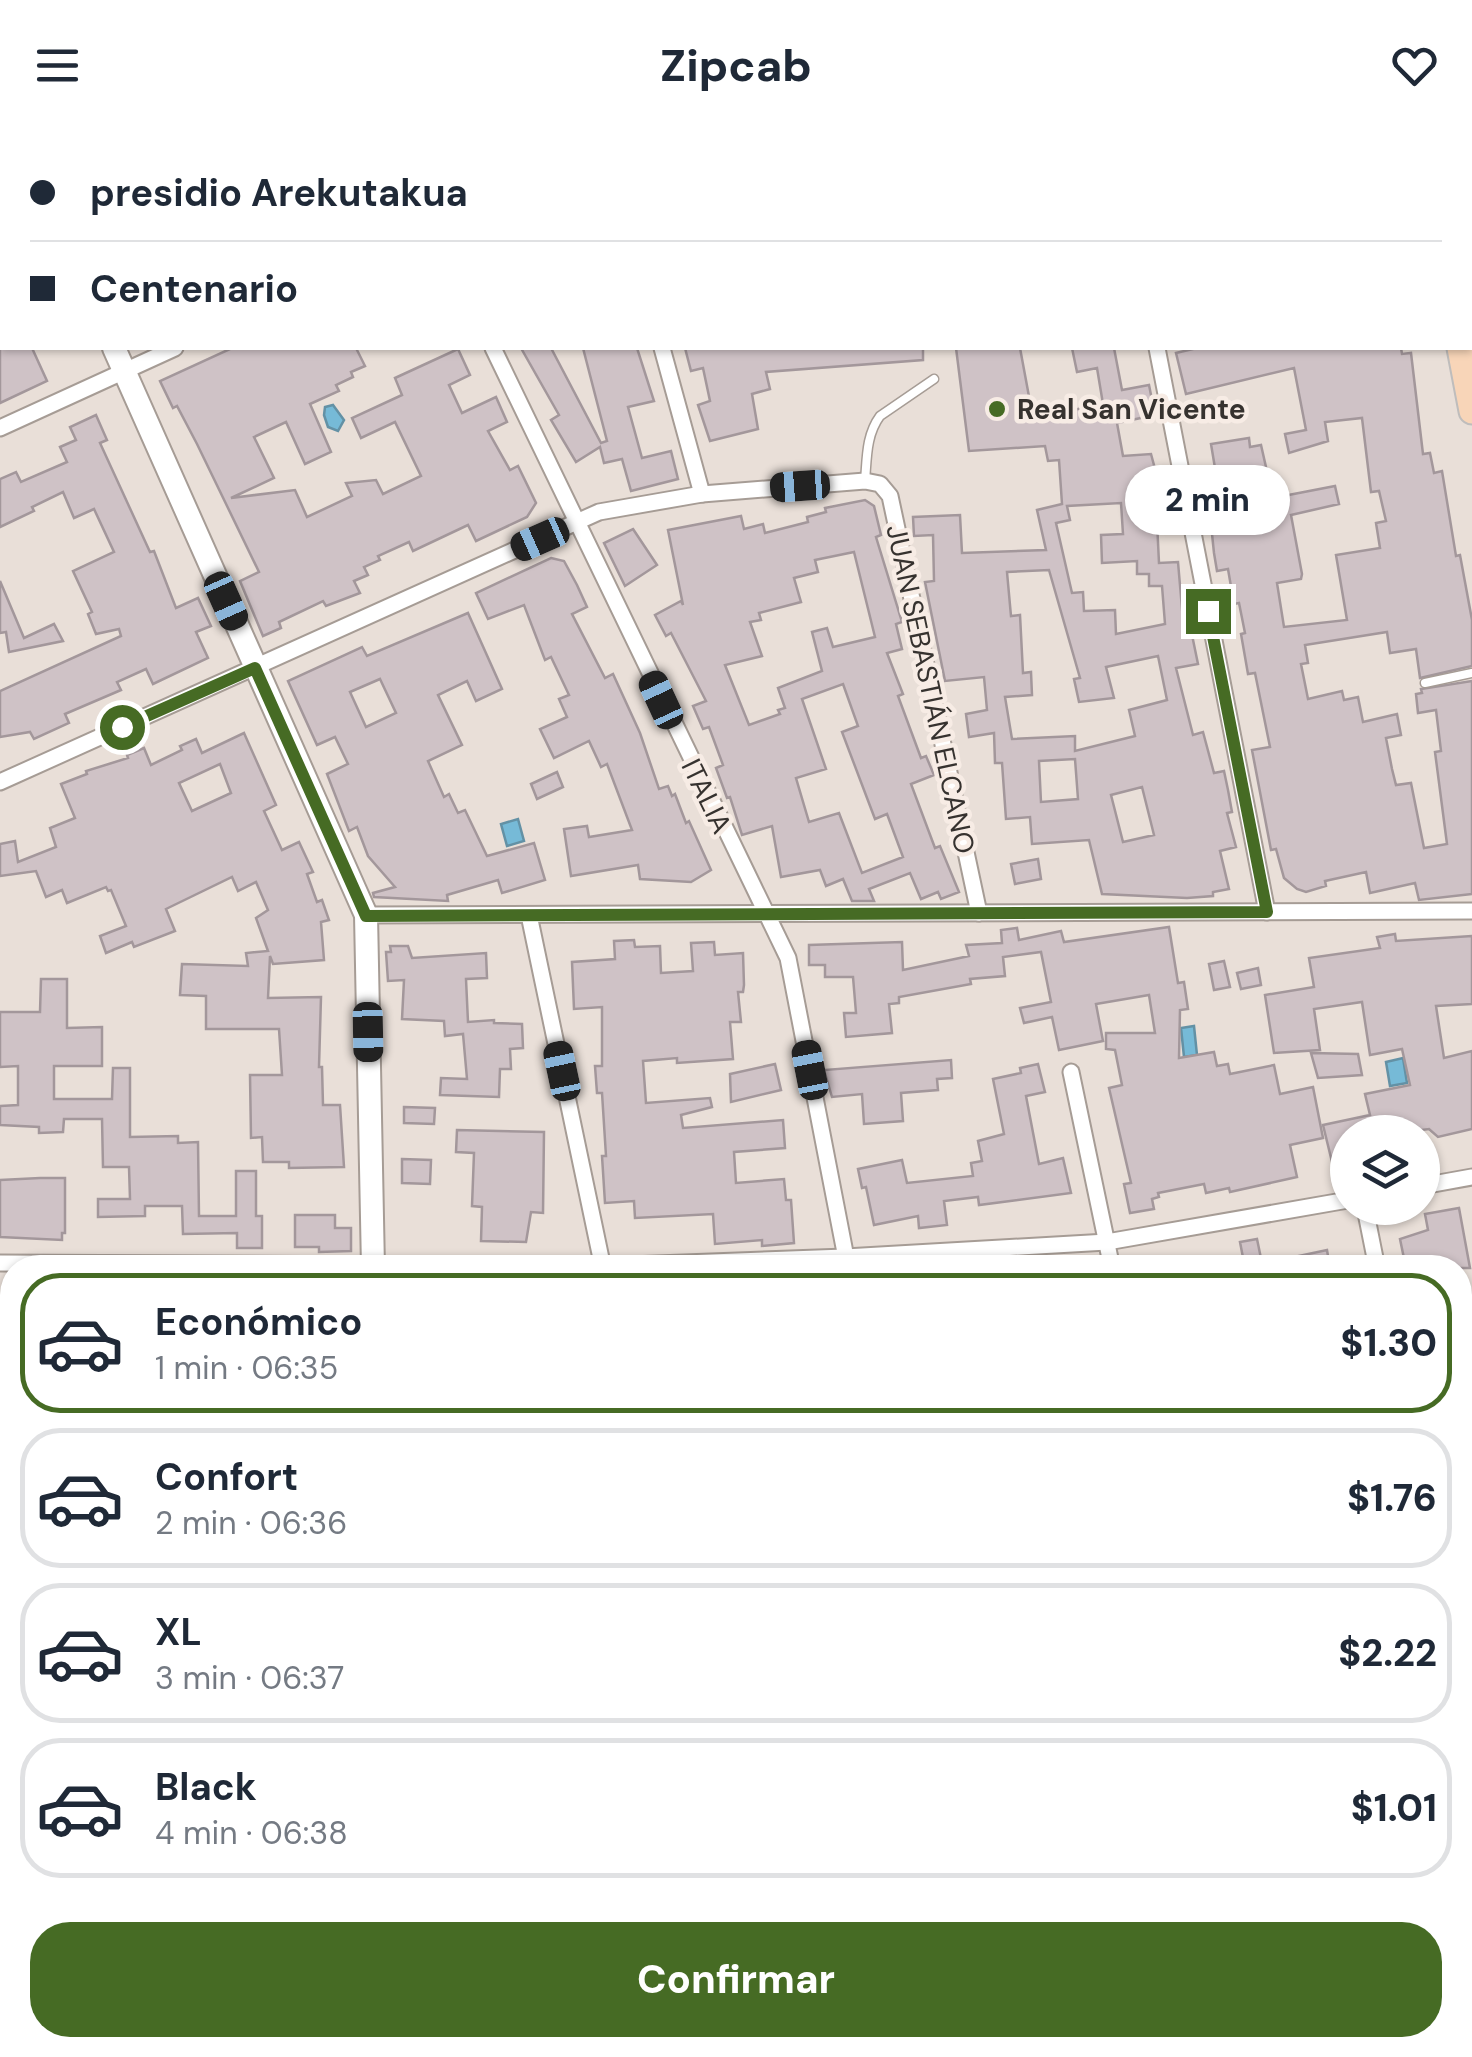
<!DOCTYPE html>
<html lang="es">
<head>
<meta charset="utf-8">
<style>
  body { margin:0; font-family:"DM Sans",sans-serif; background:#f6f6f7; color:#1f2937; height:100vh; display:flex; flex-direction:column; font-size:38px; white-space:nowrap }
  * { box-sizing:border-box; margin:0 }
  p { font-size:32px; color:#747a83 }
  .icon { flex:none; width:55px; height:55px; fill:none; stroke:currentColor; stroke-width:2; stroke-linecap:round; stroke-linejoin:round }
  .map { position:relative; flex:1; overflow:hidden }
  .panel { position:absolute; left:0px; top:1125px; width:1472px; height:802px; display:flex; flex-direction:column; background:#fff; border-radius:40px 40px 0 0; box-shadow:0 2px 8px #0004 }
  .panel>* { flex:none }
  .hud { position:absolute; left:0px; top:0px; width:1472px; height:220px; box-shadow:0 2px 8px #0004; display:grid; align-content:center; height:220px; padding:0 30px; background:#fff }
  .controls { position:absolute; left:1330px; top:985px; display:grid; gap:20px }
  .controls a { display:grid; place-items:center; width:110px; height:110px; border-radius:50%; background:#fff; box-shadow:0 2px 8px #0004; font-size:50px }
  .end { position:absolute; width:45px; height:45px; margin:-22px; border:12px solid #466b24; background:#fff; box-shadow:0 0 0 5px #fff }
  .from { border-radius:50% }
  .bubble { position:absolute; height:70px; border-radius:35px; background:#fff; box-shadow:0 2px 8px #0004; font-size:32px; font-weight:800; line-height:70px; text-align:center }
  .car { position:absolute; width:30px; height:60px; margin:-30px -15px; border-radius:12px; box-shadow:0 0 8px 2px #0007; background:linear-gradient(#222 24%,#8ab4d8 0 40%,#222 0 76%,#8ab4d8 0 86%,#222 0) }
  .hud b { display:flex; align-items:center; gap:35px; height:95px; font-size:38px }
  .hud b+b { border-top:2px solid #e0e1e3 }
  .hud i { width:25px; height:25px; background:#1f2937 }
  ul { padding:18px 0 0; list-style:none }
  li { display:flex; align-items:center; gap:30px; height:140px; margin:0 20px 15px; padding:0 10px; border:5px solid #e0e1e3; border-radius:40px }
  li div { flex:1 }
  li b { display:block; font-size:38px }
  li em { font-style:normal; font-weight:800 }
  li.on { border-color:#466b24 }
  li>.icon { width:90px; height:90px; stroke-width:1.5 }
  .primary-button { display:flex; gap:20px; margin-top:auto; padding:20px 30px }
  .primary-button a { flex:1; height:115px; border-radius:40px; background:#466b24; color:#fff; font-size:40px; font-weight:800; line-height:115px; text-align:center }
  header { display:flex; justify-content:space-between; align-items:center; height:130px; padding:0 30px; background:#fff; font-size:45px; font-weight:800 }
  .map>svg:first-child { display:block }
</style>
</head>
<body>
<header><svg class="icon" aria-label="menu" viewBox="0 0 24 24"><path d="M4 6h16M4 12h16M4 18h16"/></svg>Zipcab<svg class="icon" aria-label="heart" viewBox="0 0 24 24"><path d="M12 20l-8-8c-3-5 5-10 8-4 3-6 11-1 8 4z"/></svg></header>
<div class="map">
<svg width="1472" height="1927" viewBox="0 0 1472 1927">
  <rect width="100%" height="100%" fill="#e9dfd8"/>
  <g fill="#76bad7" stroke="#6391a5" stroke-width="2.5">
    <polygon points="333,275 344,290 338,301 328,297 324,285 325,277"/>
    <polygon points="518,689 524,711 507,716 501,694"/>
    <polygon points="1194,896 1197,925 1184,927 1181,898"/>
    <polygon points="1403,928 1407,953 1390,956 1386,932"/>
  </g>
  <g fill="#cfc2c6" stroke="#a3979b" stroke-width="2.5" fill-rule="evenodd">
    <polygon points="0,218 32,218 47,251 0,273"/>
    <polygon points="232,218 356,218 365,236 351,242 353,247 336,255 339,261 310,274 331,322 305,334 286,292 254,307 274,348 231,368 295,360 307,387 352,366 346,353 376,350 383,364 421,346 395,292 361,308 352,288 402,265 395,248 458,219 470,245 449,255 462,283 496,267 507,292 488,301 510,340 518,336 536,373 527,387 476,411 468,395 413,421 409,412 378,426 380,430 364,437 368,445 354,451 360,463 326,476 323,471 279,492 281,498 263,506 240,451 259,442 197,314 177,276 173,278 160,251"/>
    <polygon points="521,218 551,218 601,313 607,311 583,218 637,218 654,271 628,277 642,328 671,321 678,349 631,361 622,329 604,333 600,317 576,332 551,290 559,285"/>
    <polygon points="685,218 923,218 923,230 766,242 770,259 752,264 758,299 710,311 698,275 710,271 703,238 691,241"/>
    <path d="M956,218H1020L1033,288L1103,274L1097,238L1077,242L1072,218H1114L1122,260L1149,255L1155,285L1117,293L1123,326L1151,324L1158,350H1163L1164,370L1156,371L1159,433L1178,432L1184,502L1191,500L1198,534L1176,538L1193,605L1203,602L1214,643L1224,641L1228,660L1232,682L1227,683L1236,717L1220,721L1229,759L1213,762V766L1187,768L1102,764L1089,710L1032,714L1030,687L1006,689L1002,633H995L994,603L969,607L966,584L987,580L984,547L945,551L925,452L934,451L933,405L914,406L913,387L960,385L962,423L1046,420L1037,380L1062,374L1059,330L1048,331L1045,316L969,321ZM1121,373L1123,404L1101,405L1102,433L1137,431V444H1149V456H1162L1165,494L1116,504L1115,480L1084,481L1083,462L1072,463L1056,393L1070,390L1067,376ZM1049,440L1080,548L1074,549L1079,572L1114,568L1106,537L1158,526L1167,570L1129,580L1135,606L1075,621V606L1012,609L1005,567L1032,565L1031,542L1023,543L1020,485L1011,486L1007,442ZM1075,629L1078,669L1041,672L1039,631ZM1142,657L1154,705L1123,712L1111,665Z"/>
    <polygon points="1197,218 1401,218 1402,224 1411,223 1423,324 1430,323 1434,343 1442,341 1456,426 1460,425 1472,490 1472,536 1420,548 1416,519 1390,523 1387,502 1305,515 1308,533 1301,534 1308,569 1342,561 1344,570 1358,567 1363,592 1397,584 1401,605 1386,608 1392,639 1396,655 1411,653 1424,718 1447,714 1435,622 1441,621 1436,580 1418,583 1416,564 1422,563 1421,559 1472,551 1472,764 1419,770 1415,753 1370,763 1366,742 1325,751 1326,756 1306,762 1297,759 1284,748 1276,719 1271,720 1252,620 1270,617 1255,543 1248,544 1241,504 1245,503 1239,473 1234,474 1228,439 1217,441 1214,423 1212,404 1217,403 1207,358 1218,356 1211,314 1249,308 1250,317 1261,315 1273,368 1335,356 1339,374 1291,385 1302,444 1301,449 1277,453 1284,497 1347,490 1336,425 1380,418 1376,393 1386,391 1379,361 1371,362 1362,288 1325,292 1328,311 1289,323 1285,304 1306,300 1294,238 1186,264 1176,223"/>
    <polygon points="96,285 107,310 100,313 150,422 154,421 176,478 198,468 211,496 196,502 208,528 153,554 146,539 117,552 121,560 65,584 69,593 34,609 30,602 0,607 0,561 121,506 119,499 96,504 88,484 92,482 73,441 114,422 94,379 74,388 63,362 32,377 34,381 0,397 0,349 16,342 21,352 67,332 60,317 76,310 70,297"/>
    <path d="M865,370L874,376L881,405L876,407L902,492L896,494L902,519L887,523L903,564L898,566L921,628L926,626L934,645L911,654L935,718L940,716L959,762L941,769L938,762L921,769L910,743L869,759L874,771H852L843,749L826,756L820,740L781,747L772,696L742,705L730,667L727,668L716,638L723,635L709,597L703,599L693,576L706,571L671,503L666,506L655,485L681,471L683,475L668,400L741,386L744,399L763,394L765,403L808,392L807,387L826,382L825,378ZM854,422L875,507L833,517L827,498L812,502L822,541L778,558L785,578L778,580L780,584L749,595L725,535L762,526L750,492L761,490L759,483L801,472L794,448L818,442L815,430ZM843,554L858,596L842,602L875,689L887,684L903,727L862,743L839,683L809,692L796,648L826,639L802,569Z"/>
    <polygon points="633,399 657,435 625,456 604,413"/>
    <polygon points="551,428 564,431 577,455 587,477 572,484 605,548 613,544 640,603 659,659 668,656 672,666 675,664 686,693 689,691 711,740 691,752 640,749 638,735 571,746 564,699 587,696 589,707 632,700 607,634 601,637 589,611 554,628 540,599 567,587 559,569 569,565 551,527 545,530 524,475 488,489 476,463"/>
    <polygon points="0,451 24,508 54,494 63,511 9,522 6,502 0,503"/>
    <path d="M468,483L502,559L476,571L467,551L438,565L462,615L428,631L444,667L449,664L458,683L465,680L487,726L534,713L545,750L502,763L498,750L447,765L448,771L374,767L373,763L395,757L368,726L357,697L349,701L327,644L348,634L335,607L317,615L288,551L362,517L367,526ZM380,549L396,583L366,597L350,562Z"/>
    <path d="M244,603L276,675L264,681L282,720L299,712L313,742L307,744L317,772L322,770L329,790L321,792L324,830L273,834L270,826L268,868L321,867L319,937H322L323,975H340L344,1037L289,1038V1032H263L262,1007L251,1008L250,945H282L279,899H206V866L180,865L182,834L248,836L246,823L268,821L256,788L268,780L256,752L238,761L232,747L166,779L175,801L134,817L132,812L106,823L100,806L126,796L111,760L108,761L106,757L67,773L62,760L46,767L36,741L0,746V714L15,711L18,732L56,717L50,698L75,688L61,654L87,644L86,641L128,628L127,625L144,618L151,635L182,620L180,616L196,609L202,623ZM220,634L231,663L192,681L179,653Z"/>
    <polygon points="557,642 563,657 537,669 531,654"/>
    <polygon points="1038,729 1041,749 1015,754 1011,734"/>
    <polygon points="1169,797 1178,853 1184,852 1188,879 1180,880 1179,928 1214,922 1217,936 1228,934 1230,944 1274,935 1280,964 1313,957 1323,1008 1290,1015 1297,1047 1230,1062 1229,1058 1206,1063 1204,1054 1158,1063 1159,1067 1152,1069 1154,1079 1130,1083 1124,1054 1131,1053 1109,958 1122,955 1115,920 1106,919 1106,903 1155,903 1149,865 1096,874 1103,911 1059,920 1052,887 1024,893 1020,878 1051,872 1041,822 1003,827 1005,846 970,849 971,854 899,867 899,873 889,874 892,903 846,907 844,883 856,883 853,847 825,847 825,835 809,835 809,815 902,812 903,840 969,826 966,815 1002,813 1001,800 1017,798 1019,810 1061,801 1064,812"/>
    <polygon points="1395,804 1396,811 1472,806 1472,874 1436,876 1444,928 1472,921 1472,999 1438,1007 1429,999 1406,1002 1348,1002 1348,1033 1333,1036 1323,995 1370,985 1365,964 1410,955 1402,919 1370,925 1362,872 1314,879 1320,920 1274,923 1265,865 1314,857 1309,828 1380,818 1377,807"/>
    <polygon points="634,810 635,817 660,816 661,843 693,841 691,813 714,812 715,825 743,823 744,855 743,862 738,862 741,892 730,892 733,929 677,933 677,928 643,931 646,973 710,968 712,977 681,985 683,998 783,990 785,1018 734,1022 736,1053 784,1049 786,1070 791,1070 794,1113 762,1116 762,1110 715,1114 713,1084 635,1088 634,1071 605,1073 602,1026 606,1026 602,963 597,963 595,936 602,936 602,877 574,879 572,832 615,829 614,811"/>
    <polygon points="390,816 408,816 412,828 486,823 487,848 466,849 468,892 494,890 494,893 522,894 523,918 510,919 511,939 500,939 499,967 440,965 441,948 467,949 463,904 445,906 444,891 402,889 404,850 388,851 386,822 391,822"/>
    <polygon points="1224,831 1230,857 1214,860 1209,834"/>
    <polygon points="1258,838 1261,855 1241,859 1237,843"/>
    <polygon points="41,849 67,849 67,898 102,897 102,936 54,936 54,969 112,969 113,938 130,938 130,1007 178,1006 178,1013 198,1012 199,1086 236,1086 236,1041 256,1041 256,1086 262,1086 262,1118 237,1118 237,1103 183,1104 182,1076 145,1076 145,1086 98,1087 98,1069 130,1069 129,1037 103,1037 102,989 64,989 63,1002 39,1003 39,997 0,995 0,976 18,975 18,936 0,937 0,882 40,882"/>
    <polygon points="1311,923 1358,924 1362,945 1318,948"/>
    <polygon points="951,930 952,948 937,949 938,960 901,963 903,991 864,994 862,964 832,967 824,940"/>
    <polygon points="775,934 781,960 731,972 730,944"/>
    <polygon points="1038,934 1045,962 1026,966 1039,1034 1063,1028 1071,1063 979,1075 978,1067 944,1071 947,1095 919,1098 918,1086 874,1095 866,1057 862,1058 858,1039 902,1030 907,1053 973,1046 971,1033 982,1031 978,1011 1004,1004 993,949 1021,943 1020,938"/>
    <polygon points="404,977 435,978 434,994 404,993"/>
    <polygon points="457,1000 544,1002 543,1083 531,1082 526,1112 481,1111 482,1077 472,1076 474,1023 456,1022"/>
    <polygon points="402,1029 431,1030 430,1054 402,1053"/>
    <polygon points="40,1048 65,1048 65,1103 62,1103 62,1110 0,1107 0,1050"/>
    <polygon points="1459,1078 1470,1138 1406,1138 1400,1109 1428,1100 1425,1084"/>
    <polygon points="295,1085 335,1085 335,1098 351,1098 351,1121 319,1122 319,1117 295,1117"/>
    <polygon points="1257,1109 1263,1138 1245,1138 1240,1112"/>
    <polygon points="1327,1120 1330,1138 1281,1138 1280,1130"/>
  </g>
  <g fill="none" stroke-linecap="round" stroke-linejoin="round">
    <defs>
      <g id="lane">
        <path d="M865,351C867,328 866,305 880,286L934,249"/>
        <polyline points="1425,553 1472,543"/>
      </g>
      <g id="street">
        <polyline points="399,0 400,2"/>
        <polyline points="604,0 605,2"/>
        <polyline points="1115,0 1115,2"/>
        <polyline points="1470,118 1472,118"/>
        <polyline points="493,218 788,828 848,1138"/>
        <polyline points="662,218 702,364"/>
        <polyline points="1157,218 1267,782"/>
        <polyline points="0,298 175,218"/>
        <polyline points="0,652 599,382 702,364 865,351 880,354 890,366 979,783"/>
        <polyline points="366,785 1472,781"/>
        <polyline points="529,785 603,1138"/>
        <polyline points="1071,942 1112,1138"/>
        <polyline points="1422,1056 1472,1047"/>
        <polyline points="1365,1078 1377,1138"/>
        <polyline points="0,1133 603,1136 845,1127 1107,1112 1348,1070"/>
        <polyline points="1460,1555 1472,1616"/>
        <polyline points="764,1915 766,1927"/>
        <polyline points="983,1915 985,1927"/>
        <polyline points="1264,1915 1266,1927"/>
        <polyline points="68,1927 69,1915"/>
      </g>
      <g id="secondary">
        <polyline points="11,0 12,2"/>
        <polyline points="114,218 366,785 373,1138"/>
        <polyline points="1460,1756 1472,1754"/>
        <polyline points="0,1911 12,1909"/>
        <polyline points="403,1927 403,1915"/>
      </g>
      <g id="primary">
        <polyline points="1417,0 1417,2"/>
        <polyline points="1442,0 1442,2"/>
        <polyline points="1470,144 1472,155"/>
        <polyline points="1460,218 1472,281"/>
      </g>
    </defs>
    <use href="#lane" stroke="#a69c95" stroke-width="11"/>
    <use href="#street" stroke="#a69c95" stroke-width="19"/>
    <use href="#secondary" stroke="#a69c95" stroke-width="26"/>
    <use href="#primary" stroke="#bfbdbc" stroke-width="29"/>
    <use href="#lane" stroke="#fff" stroke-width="8"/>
    <use href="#street" stroke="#fff" stroke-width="15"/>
    <use href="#secondary" stroke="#fff" stroke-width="22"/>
    <use href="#primary" stroke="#f8d5b8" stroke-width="25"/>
  </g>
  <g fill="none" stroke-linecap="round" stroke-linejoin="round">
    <polyline stroke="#466b24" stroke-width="12" points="122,597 255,538 366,786 1267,782 1208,481"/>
  </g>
  <circle fill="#466b24" stroke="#f7ece5" stroke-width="4" cx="997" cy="279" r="10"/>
  <g text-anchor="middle" stroke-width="9" stroke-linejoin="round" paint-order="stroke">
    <g font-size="28" font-weight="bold" fill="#36322f" stroke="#f7ece5" text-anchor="start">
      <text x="1017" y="289">Real San Vicente</text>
    </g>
    <g font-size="28" fill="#36322f" stroke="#f7ece5">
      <text transform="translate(931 559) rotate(78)" y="10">JUAN SEBASTIÁN ELCANO</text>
      <text transform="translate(707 666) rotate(64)" y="10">ITALIA</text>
    </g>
  </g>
</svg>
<div class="controls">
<a><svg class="icon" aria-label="layers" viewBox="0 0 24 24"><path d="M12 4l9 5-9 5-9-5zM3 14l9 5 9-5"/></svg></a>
</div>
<i class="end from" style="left:122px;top:597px"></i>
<i class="end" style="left:1208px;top:481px"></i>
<div class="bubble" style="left:1125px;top:335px;width:165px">2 min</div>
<i class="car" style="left:800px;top:356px;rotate:266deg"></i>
<i class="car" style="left:540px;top:409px;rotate:246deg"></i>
<i class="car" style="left:226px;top:471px;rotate:156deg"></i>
<i class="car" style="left:661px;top:570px;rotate:335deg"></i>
<i class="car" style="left:368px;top:902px;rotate:179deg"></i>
<i class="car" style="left:810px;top:940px;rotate:349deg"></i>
<i class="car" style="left:562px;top:941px;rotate:348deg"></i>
<div class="hud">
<b><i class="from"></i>presidio Arekutakua</b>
<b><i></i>Centenario</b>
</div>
<section class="panel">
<ul>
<li class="on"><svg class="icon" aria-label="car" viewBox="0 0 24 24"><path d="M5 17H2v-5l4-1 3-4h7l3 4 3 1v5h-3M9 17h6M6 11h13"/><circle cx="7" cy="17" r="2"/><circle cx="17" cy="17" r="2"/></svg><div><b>Económico</b><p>1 min · 06:35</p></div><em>$1.30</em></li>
<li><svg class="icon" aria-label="car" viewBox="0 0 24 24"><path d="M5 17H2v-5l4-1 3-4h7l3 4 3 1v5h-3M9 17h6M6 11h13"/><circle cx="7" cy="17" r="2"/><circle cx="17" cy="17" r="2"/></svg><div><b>Confort</b><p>2 min · 06:36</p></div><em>$1.76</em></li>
<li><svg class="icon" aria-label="car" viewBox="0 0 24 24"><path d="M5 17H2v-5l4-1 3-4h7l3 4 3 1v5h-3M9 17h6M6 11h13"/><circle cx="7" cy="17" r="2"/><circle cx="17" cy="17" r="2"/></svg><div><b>XL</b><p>3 min · 06:37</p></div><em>$2.22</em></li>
<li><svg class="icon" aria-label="car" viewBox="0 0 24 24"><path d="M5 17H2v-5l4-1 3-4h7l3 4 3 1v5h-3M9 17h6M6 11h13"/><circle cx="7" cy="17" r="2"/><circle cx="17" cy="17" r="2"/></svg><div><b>Black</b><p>4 min · 06:38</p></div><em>$1.01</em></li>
</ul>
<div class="primary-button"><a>Confirmar</a></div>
</section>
</div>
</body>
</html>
